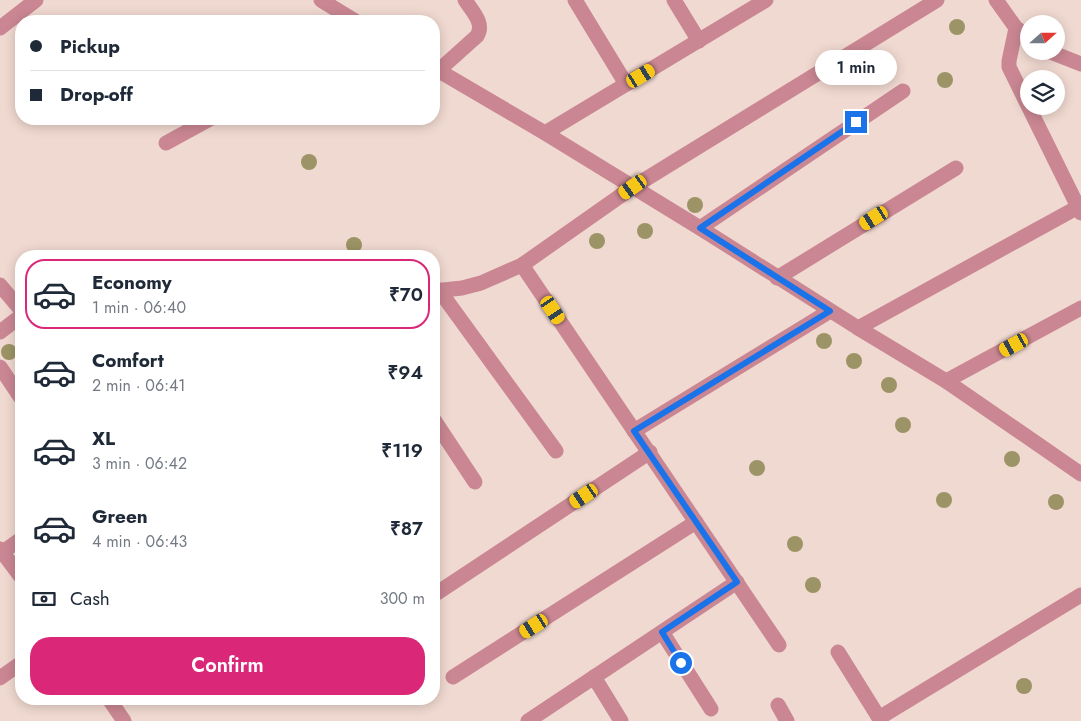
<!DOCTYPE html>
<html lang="en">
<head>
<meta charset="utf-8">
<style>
  body { margin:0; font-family:Jost,sans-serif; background:#f6f6f7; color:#1f2937; height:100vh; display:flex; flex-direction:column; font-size:19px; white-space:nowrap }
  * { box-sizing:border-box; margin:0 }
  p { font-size:16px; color:#747a83 }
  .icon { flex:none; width:28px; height:28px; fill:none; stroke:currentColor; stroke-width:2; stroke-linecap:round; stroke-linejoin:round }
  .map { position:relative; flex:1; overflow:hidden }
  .sheet { position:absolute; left:15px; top:250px; width:425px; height:455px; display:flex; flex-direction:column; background:#fff; border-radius:20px; box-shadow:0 2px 12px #0003 }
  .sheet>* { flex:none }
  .banner { position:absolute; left:15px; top:15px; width:425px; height:110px; border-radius:20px; box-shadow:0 2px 12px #0003; display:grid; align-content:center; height:110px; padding:0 15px; background:#fff }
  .needle { width:32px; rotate:69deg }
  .buttons { position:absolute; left:1020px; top:15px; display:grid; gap:10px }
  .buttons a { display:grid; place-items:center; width:45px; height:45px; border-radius:50%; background:#fff; box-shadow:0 2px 12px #0003; font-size:25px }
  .end { position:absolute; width:22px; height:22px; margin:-11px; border:6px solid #1a73e8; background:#fff; box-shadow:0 0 0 2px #fff }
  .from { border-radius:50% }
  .bubble { position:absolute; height:35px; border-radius:18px; background:#fff; box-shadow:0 2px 12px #0003; font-size:16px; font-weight:600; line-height:35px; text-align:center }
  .car { position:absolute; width:15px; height:30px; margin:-15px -8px; border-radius:6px; box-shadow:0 0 4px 1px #0007; background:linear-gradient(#f5c518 24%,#345 0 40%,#f5c518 0 76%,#345 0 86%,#f5c518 0) }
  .banner b { display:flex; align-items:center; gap:18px; height:48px; font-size:19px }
  .banner b+b { border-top:1px solid #e0e1e3 }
  .banner i { width:12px; height:12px; background:#1f2937 }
  ul { padding:9px 0 0; list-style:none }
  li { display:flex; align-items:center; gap:15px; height:70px; margin:0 10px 8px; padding:0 5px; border:2px solid transparent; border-radius:20px }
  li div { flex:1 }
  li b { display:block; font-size:19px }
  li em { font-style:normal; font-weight:600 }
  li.on { border-color:#db2777 }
  li>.icon { width:45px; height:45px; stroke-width:1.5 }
  .pay { display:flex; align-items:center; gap:12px; height:55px; padding:0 15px; font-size:19px }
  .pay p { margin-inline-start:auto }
  .primary-button { display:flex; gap:10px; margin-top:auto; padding:10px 15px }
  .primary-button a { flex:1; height:58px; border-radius:20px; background:#db2777; color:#fff; font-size:20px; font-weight:600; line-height:58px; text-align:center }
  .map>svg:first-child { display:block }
</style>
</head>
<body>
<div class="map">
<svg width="1081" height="721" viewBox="0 0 1081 721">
  <rect width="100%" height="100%" fill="#f0d9d0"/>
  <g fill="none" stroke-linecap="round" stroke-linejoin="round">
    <g stroke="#ca8793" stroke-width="15">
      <polyline points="321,0 355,21"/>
      <polyline points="575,0 626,84"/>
      <polyline points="674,0 699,41"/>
      <polyline points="996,0 1016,28 1029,37"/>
      <polyline points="0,28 36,0"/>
      <polyline points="1016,28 1009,61 1009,67 1081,213"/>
      <polyline points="1048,51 1081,64"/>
      <polyline points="434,68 545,133 700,228 858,328 946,381 1081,474"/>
      <path d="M438,71L477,36C485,23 472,11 465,0"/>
      <polyline points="545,133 766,0"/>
      <polyline points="166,143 210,119"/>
      <polyline points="700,228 903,91"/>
      <polyline points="522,265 779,645"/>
      <polyline points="777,278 956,168"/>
      <polyline points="0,285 21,310"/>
      <polyline points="439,290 556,451"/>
      <polyline points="434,291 462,288 481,283 522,265 633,187 937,0"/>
      <polyline points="858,328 1078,207"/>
      <polyline points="0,332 21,316"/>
      <polyline points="0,367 21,398"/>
      <polyline points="946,381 1081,308"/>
      <polyline points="434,420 475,482"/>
      <polyline points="634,431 830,311"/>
      <polyline points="0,549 21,577"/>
      <polyline points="0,554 21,539"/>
      <polyline points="434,595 650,452"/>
      <polyline points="662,632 711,709"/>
      <polyline points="838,652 881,721"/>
      <polyline points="453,677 696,522"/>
      <polyline points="594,677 621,721"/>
      <polyline points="0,678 21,663"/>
      <polyline points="109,699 124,721"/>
      <polyline points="778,705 787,721"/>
      <polyline points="879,718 1081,595"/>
      <polyline points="528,721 737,582"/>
    </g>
  </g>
  <g fill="#9c9466">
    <circle cx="957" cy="27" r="8"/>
    <circle cx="945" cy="80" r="8"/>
    <circle cx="309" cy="162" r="8"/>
    <circle cx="695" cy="205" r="8"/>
    <circle cx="645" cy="231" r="8"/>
    <circle cx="597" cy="241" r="8"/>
    <circle cx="354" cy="245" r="8"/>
    <circle cx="824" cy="341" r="8"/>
    <circle cx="9" cy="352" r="8"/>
    <circle cx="854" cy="361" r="8"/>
    <circle cx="889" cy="385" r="8"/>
    <circle cx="903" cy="425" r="8"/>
    <circle cx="1012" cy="459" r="8"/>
    <circle cx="757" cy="468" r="8"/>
    <circle cx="944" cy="500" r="8"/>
    <circle cx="1056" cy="502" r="8"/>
    <circle cx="795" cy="544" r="8"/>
    <circle cx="813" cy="585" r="8"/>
    <circle cx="1024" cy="686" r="8"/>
  </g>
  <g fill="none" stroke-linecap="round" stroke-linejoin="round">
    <polyline stroke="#1a73e8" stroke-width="6" points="681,663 662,632 737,582 634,431 830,311 700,228 856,122"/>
  </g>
</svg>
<div class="buttons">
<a><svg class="needle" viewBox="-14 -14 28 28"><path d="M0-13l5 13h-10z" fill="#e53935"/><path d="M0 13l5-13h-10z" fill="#747a83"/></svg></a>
<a><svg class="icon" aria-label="layers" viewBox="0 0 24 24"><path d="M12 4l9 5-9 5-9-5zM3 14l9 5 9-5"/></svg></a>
</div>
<i class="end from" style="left:681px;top:663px"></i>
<i class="end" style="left:856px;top:122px"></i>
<div class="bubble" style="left:815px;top:50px;width:82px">1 min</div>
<i class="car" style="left:641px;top:76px;rotate:59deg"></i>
<i class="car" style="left:633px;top:187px;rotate:235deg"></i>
<i class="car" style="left:874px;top:218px;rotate:238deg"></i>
<i class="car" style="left:553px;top:310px;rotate:146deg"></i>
<i class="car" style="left:1014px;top:345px;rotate:241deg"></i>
<i class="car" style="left:584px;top:496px;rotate:236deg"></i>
<i class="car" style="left:534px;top:626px;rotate:237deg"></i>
<div class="banner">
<b><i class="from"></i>Pickup</b>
<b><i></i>Drop-off</b>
</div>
<section class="sheet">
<ul>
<li class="on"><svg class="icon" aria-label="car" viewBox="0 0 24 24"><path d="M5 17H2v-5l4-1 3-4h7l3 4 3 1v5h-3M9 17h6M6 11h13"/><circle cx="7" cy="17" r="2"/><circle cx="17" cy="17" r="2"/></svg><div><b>Economy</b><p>1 min · 06:40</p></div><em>₹70</em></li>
<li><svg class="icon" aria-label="car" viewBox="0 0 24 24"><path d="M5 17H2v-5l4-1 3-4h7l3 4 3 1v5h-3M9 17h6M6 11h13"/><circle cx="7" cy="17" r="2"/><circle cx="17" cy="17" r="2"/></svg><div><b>Comfort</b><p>2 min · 06:41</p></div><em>₹94</em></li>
<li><svg class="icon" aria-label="car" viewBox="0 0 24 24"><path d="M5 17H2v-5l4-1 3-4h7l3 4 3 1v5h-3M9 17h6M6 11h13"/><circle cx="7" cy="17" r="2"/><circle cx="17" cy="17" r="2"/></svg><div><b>XL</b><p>3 min · 06:42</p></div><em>₹119</em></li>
<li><svg class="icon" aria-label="car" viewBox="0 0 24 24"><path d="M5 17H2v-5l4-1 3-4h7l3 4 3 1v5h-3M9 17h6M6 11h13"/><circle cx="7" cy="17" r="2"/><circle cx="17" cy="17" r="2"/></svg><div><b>Green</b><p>4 min · 06:43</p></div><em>₹87</em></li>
</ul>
<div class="pay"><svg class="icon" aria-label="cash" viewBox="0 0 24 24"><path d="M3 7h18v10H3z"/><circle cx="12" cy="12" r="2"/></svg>Cash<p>300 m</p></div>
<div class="primary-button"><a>Confirm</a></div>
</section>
</div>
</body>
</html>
